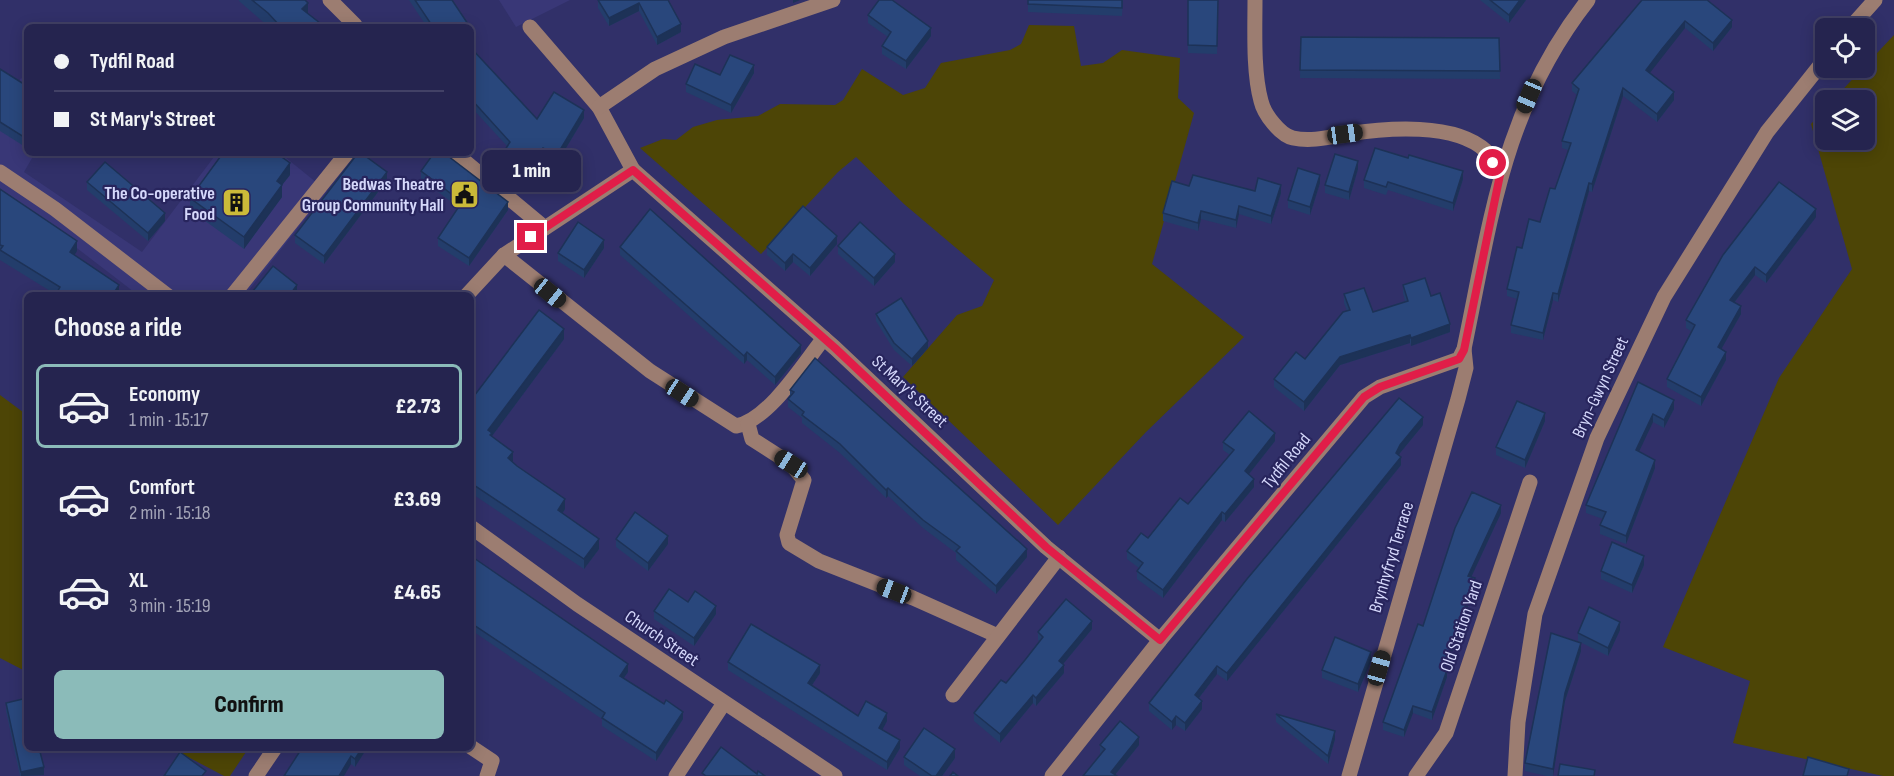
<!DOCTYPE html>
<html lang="en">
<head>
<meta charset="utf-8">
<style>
  body { margin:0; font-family:"Sofia Sans Condensed",sans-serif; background:#2d2c56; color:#f1f3f6; height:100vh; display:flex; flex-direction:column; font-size:22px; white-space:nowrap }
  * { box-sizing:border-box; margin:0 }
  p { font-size:20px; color:#a3a4b7 }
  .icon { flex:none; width:33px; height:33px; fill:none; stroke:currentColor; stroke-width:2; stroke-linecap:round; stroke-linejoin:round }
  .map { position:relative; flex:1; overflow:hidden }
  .side { position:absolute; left:24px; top:292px; width:450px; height:459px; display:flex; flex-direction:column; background:#25244f; border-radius:9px; box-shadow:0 3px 15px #0003,0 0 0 2px #424166 }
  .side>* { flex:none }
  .guide { position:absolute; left:24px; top:24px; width:450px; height:132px; border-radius:9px; box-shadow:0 3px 15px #0003,0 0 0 2px #424166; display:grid; align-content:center; height:132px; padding:0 30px; background:#25244f }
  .controls { position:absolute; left:1815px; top:18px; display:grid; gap:12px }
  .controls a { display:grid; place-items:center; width:60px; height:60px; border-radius:9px; background:#25244f; box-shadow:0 3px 15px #0003,0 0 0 2px #424166; font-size:30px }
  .end { position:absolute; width:27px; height:27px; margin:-14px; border:8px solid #e11d48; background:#fff; box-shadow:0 0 0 3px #fff }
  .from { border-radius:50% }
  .bubble { position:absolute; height:42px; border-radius:9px; background:#25244f; box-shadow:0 3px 15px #0003,0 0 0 2px #424166; font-size:20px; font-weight:800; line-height:42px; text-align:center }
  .car { position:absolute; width:18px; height:36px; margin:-18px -9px; border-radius:8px; box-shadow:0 0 4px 2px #0007; background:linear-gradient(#222 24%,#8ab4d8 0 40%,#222 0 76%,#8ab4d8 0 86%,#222 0) }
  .guide b { display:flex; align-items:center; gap:21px; height:57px; font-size:22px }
  .guide b+b { border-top:2px solid #424166 }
  .guide i { width:15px; height:15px; background:#f1f3f6 }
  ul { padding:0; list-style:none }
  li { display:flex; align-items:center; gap:18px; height:84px; margin:0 12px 9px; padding:0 18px; border:3px solid transparent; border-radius:9px }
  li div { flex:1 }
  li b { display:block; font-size:22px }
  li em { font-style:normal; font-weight:800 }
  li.selected { border-color:#8bbbb9 }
  li>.icon { width:54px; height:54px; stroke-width:1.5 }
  h2 { padding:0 30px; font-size:27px; line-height:72px }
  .action { display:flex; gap:12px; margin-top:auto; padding:12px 30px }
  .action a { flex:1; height:69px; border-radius:9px; background:#8bbbb9; color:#111; font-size:24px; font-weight:800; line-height:69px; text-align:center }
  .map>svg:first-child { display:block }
</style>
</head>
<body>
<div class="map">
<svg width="1894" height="776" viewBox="0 0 1894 776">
  <rect width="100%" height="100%" fill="#313069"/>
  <g fill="#393777">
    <polygon points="499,0 570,0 516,27"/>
    <polygon points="21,78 27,82 27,153 35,153 24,172 142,252 217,153 280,153 327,191 245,295 138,295 0,189 0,111"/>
  </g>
  <g fill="#4d4506">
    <polygon points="1029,25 1074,26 1081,66 1103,63 1122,50 1180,58 1178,98 1194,113 1152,264 1244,337 1146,432 1058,525 903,377 957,315 982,306 994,280 904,204 856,157 838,172 761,254 640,148 663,139 676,140 693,127 717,120 758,116 780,104 835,105 843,100 862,69 903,95 925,88 941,63 1010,50 1021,44"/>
    <polygon points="1894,35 1894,776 1883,776 1733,743 1750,681 1663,647 1779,378 1852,269 1811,124 1825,108 1826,140 1864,140 1864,100 1833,100"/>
    <polygon points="0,395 27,415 27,672 0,658"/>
    <polygon points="173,749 248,749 230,776 224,776"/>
  </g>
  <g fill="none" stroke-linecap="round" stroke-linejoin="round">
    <g stroke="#9c7d71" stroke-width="15">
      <polyline points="330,0 355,25"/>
      <path d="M1255,0C1255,30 1253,72 1261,101C1264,114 1280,135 1293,138C1311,142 1330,137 1348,134C1386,128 1455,122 1486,151C1492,156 1496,168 1500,175"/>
      <polyline points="530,27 599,107 633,170"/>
      <polyline points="1850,28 1875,0"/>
      <polyline points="599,107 655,69 724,37 833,0"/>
      <polyline points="456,154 545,228"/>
      <polyline points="0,172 55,209 168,296"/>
      <path d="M504,255L650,371L736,426C769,420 804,363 824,338"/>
      <polyline points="232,296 347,153"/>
      <polyline points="466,296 504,255 633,170 835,348 1046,547 1160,640"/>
      <polyline points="748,424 752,439 791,464 804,480 787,535 789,543 819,561 913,598 998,636"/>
      <polyline points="471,527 577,604 835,776"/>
      <polyline points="953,695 1059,557"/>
      <polyline points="471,747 492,761 487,776"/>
      <polyline points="256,776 275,748"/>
      <polyline points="676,776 724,703"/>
      <path d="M1052,776L1160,640L1364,397L1380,387L1459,359L1464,349C1491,220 1503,108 1588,0"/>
      <polyline points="1349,776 1458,399 1466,368 1464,349"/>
      <polyline points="1416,776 1446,733 1530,482"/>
      <polyline points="1515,776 1518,722 1535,614 1597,438 1664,297 1767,132 1826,58"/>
    </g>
  </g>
  <g fill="#233d6b">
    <polygon points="239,0 305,0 308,14 325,27 269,27 239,1"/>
    <polygon points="409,0 452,0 470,27 427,27"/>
    <polygon points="598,0 668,0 681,32 657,45 639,11 609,26 598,8"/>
    <polygon points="1028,0 1123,0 1122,16 1028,12"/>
    <polygon points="1188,0 1218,0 1217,54 1188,53"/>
    <polygon points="1480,0 1526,0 1509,23"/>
    <polygon points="1642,0 1732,27 1713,51 1685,28 1662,56 1649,73 1674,100 1657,122 1623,96 1592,192 1589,191 1558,302 1553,300 1543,340 1511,333 1511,325 1517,299 1507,296 1507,289 1522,248 1540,222 1555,189 1568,150 1562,148 1562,141 1577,95 1572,91 1572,83"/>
    <polygon points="868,15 931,36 906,69 882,54 882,46 888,37 868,23"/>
    <polygon points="1301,37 1499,38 1500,79 1300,78"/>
    <polygon points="471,48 537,119 584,118 557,163 543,156 520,194 495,174 495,166 507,146 471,107"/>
    <polygon points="0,69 27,86 27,148 0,131"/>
    <polygon points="754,73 731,113 686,92 686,84 720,75"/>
    <polygon points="1358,169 1349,200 1325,193 1325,185"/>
    <polygon points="421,171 508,210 469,266 438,246 438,238 458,207 421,179"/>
    <polygon points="290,175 282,185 282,197 244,249 190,210 190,198"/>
    <polygon points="1463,179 1453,211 1388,190 1386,195 1364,188 1364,180"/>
    <polygon points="387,180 324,264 295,243 295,235"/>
    <polygon points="87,182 165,221 148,241 87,190"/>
    <polygon points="1320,183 1310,215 1288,208 1288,200"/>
    <polygon points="1189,186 1255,191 1281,193 1271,224 1239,214 1236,228 1201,219 1198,231 1163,221 1163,213"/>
    <polygon points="0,189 77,251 74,255 119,285 119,296 55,296 55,294 0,260"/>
    <polygon points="1816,217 1766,283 1755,275 1734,303 1741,314 1721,349 1726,360 1701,406 1667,387 1667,379 1691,331 1686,328 1686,320"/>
    <polygon points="837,244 810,276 793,262 785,271 767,255 767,247"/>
    <polygon points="838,246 895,262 874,286 838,254"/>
    <polygon points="620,247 801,353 775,385 747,360 744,364 620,255"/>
    <polygon points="604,248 584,278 558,261 558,253"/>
    <polygon points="1403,285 1431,296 1450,332 1411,346 1410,343 1340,365 1304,411 1274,387 1274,379 1305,359 1347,311 1344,303 1344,294 1373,312 1405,301 1403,293"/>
    <polygon points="876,314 928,348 912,366 894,350 876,321"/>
    <polygon points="564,339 492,436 512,462 565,509 562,514 599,549 584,569 471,493 471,400"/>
    <polygon points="1638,382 1674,409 1664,428 1653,422 1639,451 1655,468 1626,544 1600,534 1600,525 1603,519 1586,513 1586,505"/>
    <polygon points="790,390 1027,557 996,594 956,560 956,553 923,528 888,496 886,498 840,453 802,423 802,418 788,407 788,399 790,397"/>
    <polygon points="1545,421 1525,468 1496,455 1496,447"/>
    <polygon points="1423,425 1400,453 1399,455 1401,465 1227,681 1217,674 1199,698 1202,709 1185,731 1176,725 1172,730 1149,711 1149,703"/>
    <polygon points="1275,441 1249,474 1254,487 1225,522 1222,520 1163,598 1137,579 1137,571 1139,568 1127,559 1127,551 1148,538 1188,504 1230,455 1223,450 1223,442"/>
    <polygon points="1501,513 1471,577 1475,586 1446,669 1447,677 1432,720 1413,713 1404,737 1383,730 1383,722 1423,626"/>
    <polygon points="616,539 668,544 648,571 616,547"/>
    <polygon points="471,556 628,672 624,678 683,719 656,761 602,726 602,719 471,630"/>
    <polygon points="1644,565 1632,593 1601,579 1601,571"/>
    <polygon points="688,602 716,614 694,646 654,619 654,611"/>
    <polygon points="1092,629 1063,664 1064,673 1036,706 1033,703 1000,743 974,721 974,713 1006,683 1040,642 1038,640 1038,632"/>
    <polygon points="1620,630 1608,656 1578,641 1578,633"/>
    <polygon points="1581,651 1565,701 1553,776 1547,776 1525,771 1525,763"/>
    <polygon points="1371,661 1358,692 1322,678 1322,670"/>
    <polygon points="728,662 820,673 812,685 858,716 887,721 882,730 900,748 887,770 728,670"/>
    <polygon points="6,703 44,775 20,776 6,711"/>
    <polygon points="1276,714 1335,739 1328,764 1276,722"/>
    <polygon points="1100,745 1139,745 1115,775 1083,776 1101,754 1100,753"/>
    <polygon points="367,748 355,767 351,764 284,776"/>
    <polygon points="904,757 955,758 942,776 920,776 904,765"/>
  </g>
  <g fill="#1d3257">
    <polygon points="793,0 800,0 793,3"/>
    <polygon points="1520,0 1526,0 1509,23 1509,15"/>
    <polygon points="308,3 308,15 302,9"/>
    <polygon points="639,3 639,11 609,26 609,18"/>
    <polygon points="1732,20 1732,27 1713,51 1713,43"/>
    <polygon points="1685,21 1685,28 1646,78 1646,70"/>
    <polygon points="681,24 681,32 657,45 657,37"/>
    <polygon points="931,28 931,36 906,69 906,61"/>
    <polygon points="475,33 475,41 471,44 471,36"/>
    <polygon points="754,65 754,73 731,113 731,105"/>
    <polygon points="1623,88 1623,96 1592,192 1592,184"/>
    <polygon points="1674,92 1674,100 1657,122 1657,114"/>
    <polygon points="584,110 584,118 557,163 557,155"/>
    <polygon points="543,148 543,156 520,194 520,186"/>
    <polygon points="1358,161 1358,169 1349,200 1349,192"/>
    <polygon points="290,163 290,175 282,185 282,197 244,249 244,237 277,181"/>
    <polygon points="1463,171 1463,179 1453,211 1453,203"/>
    <polygon points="387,172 387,180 324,264 324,256"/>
    <polygon points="1320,175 1320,183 1310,215 1310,207"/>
    <polygon points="1589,183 1589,191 1558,302 1558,294"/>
    <polygon points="1281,185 1281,193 1271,224 1271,216"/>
    <polygon points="508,202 508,210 469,266 469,258"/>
    <polygon points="1239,206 1239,214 1236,228 1236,220"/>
    <polygon points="1816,209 1816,217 1766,283 1766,275"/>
    <polygon points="1201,211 1201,219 1198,231 1198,223"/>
    <polygon points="165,213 165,221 148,241 148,233"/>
    <polygon points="837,236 837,244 810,276 810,268"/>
    <polygon points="604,240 604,248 584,278 584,270"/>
    <polygon points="77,241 77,251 70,262 70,252"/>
    <polygon points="793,254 793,262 785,271 785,263"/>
    <polygon points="895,254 895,262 874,286 874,278"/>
    <polygon points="1755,267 1755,275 1730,308 1730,300"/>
    <polygon points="119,285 119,296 112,296"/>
    <polygon points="297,285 297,296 289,296"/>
    <polygon points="1553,293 1553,300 1543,340 1543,333"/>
    <polygon points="1741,306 1741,314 1718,355 1718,347"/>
    <polygon points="1450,324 1450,332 1411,346 1411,338"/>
    <polygon points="564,329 564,339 492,436 490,445 488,430"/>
    <polygon points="1410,335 1410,343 1340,365 1304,411 1304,402 1340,357"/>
    <polygon points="928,341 928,348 912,366 912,359"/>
    <polygon points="801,345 801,353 775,385 775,377"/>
    <polygon points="747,352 747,360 744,364 744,356"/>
    <polygon points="1726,352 1726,360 1701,406 1701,397"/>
    <polygon points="1674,400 1674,409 1664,428 1664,420"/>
    <polygon points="1545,413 1545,421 1525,468 1525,460"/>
    <polygon points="1653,414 1653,422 1636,458 1636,450"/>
    <polygon points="1423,417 1423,425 1400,453 1396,461 1396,453 1400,445"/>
    <polygon points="1275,433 1275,441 1245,479 1245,471"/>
    <polygon points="513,452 513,462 508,468 508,458"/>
    <polygon points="1401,457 1401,465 1227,681 1227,673"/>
    <polygon points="1655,460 1655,468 1626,544 1626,536"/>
    <polygon points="1254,479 1254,487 1225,522 1225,514"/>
    <polygon points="888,488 888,496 886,498 886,490"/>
    <polygon points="565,499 565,509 558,520 558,510"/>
    <polygon points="1501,505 1501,513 1468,584 1468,576"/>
    <polygon points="1222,512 1222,520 1163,598 1163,590"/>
    <polygon points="668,536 668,544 648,571 648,563"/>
    <polygon points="599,539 599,549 584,569 584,559"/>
    <polygon points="1027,549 1027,557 996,594 996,586"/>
    <polygon points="1644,556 1644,565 1632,593 1632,585"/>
    <polygon points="1475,578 1475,586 1444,676 1444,668"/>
    <polygon points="716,606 716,614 694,646 694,638"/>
    <polygon points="1092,621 1092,629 1059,669 1059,661"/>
    <polygon points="1620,622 1620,630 1608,656 1608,648"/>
    <polygon points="1581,643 1581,651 1565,701 1553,776 1553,769 1565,693"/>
    <polygon points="1371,652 1371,661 1358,692 1358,684"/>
    <polygon points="628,664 628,672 620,683 620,676"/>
    <polygon points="820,665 820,673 808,691 808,683"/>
    <polygon points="1064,665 1064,673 1036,706 1036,698"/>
    <polygon points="1217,666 1217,674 1195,703 1195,695"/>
    <polygon points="1447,670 1447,677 1432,720 1432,712"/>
    <polygon points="1033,695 1033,703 1000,743 1000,734"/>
    <polygon points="1202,701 1202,709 1185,731 1185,723"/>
    <polygon points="1413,706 1413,713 1404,737 1404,730"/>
    <polygon points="683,712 683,719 656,761 656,753"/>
    <polygon points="887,713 887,721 879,736 879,728"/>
    <polygon points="1176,716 1176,725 1172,730 1172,722"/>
    <polygon points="1335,731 1335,739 1328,764 1328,756"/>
    <polygon points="1139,737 1139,745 1114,776 1111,772"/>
    <polygon points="900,740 900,748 887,770 887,762"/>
    <polygon points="362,748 367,748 355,767 355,759"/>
    <polygon points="955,749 955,758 942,776 936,776"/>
    <polygon points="351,756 351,764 344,776 339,776"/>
    <polygon points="44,767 44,775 21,776 21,772"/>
  </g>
  <g fill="#29477c" stroke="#1d3257" stroke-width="1.5">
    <polygon points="252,0 305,0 308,3 302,9 325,27 281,27 268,13"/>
    <polygon points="415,0 452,0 470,27 433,27"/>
    <polygon points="598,0 668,0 681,24 657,37 639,3 609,18"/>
    <polygon points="879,0 892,0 931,28 906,61 882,46 891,32 868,15"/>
    <polygon points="1028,0 1122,0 1122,8 1028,4"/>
    <polygon points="1188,0 1218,0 1217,46 1188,45"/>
    <polygon points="1490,0 1520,0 1509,15"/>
    <polygon points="1642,0 1707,0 1732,20 1713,43 1685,21 1662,49 1646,70 1674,92 1657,114 1623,88 1592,184 1589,183 1558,294 1553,293 1543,333 1511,325 1519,292 1507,289 1517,247 1522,248 1529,219 1540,222 1550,188 1555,189 1571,143 1562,141 1579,89 1572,83"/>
    <polygon points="471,28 475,33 471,36"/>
    <polygon points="1301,37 1499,38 1500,71 1300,70"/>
    <polygon points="471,48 537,119 554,92 584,110 557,155 543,148 520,186 495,166 510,142 471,99"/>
    <polygon points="730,55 754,65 731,105 686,84 695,64 720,75"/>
    <polygon points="0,69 27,86 27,139 0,122"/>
    <polygon points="1375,148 1408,158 1409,155 1463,171 1453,203 1388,182 1386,187 1364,180"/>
    <polygon points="223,153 276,153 290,163 277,181 282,185 244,237 190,198"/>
    <polygon points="358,153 361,153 387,172 324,256 295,235"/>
    <polygon points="434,153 444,153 508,202 469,258 438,238 462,202 421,171"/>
    <polygon points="1335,154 1358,161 1349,192 1325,185"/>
    <polygon points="105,162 165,213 148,233 87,182"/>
    <polygon points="1298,168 1320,175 1310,207 1288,200"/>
    <polygon points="1193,175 1255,191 1258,178 1281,185 1271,216 1239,206 1236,220 1201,211 1198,223 1163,213 1172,181 1189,186"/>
    <polygon points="1779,182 1816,209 1766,275 1755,267 1730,300 1741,306 1718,347 1726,352 1701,397 1667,379 1695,325 1686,320 1723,255"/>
    <polygon points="0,189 77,241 70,252 119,285 112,296 55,296 60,287 0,250 3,246 0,245"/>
    <polygon points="803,206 837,236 810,268 793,254 785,263 767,247"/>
    <polygon points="650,209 801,345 775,377 747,352 744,356 620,247"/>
    <polygon points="578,222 604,240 584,270 558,253"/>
    <polygon points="860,222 895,254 874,278 838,246"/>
    <polygon points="273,266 297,285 289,296 249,296"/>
    <polygon points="1425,278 1431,296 1440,293 1450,324 1411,338 1410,335 1340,357 1304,402 1274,379 1296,352 1305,359 1343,312 1350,310 1344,294 1364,288 1373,312 1408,301 1403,285"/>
    <polygon points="901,298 928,341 912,359 894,343 876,314"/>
    <polygon points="539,310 564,329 488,430 492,433 490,435 513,452 508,458 517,466 565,499 558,510 599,539 584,559 471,483 471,400"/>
    <polygon points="815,358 1027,549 996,586 956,551 960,547 923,520 888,488 886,490 840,444 802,415 804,412 788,399 794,392 790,390"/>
    <polygon points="1638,382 1674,400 1664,420 1653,414 1636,450 1655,460 1626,536 1600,525 1606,512 1586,505"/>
    <polygon points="1399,398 1423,417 1400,445 1396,453 1401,457 1227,673 1217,666 1195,695 1202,701 1185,723 1176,716 1172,722 1149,703 1247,579"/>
    <polygon points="1517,401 1545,413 1525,460 1496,447"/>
    <polygon points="1249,411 1275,433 1245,471 1254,479 1225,514 1222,512 1163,590 1137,571 1143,563 1127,551 1141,533 1148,538 1180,498 1188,504 1234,450 1223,442"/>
    <polygon points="1472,492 1501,505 1468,576 1475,578 1444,668 1447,670 1432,712 1413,706 1404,730 1383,722 1418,624 1423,626 1455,528"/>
    <polygon points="635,512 668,536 648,563 616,539"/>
    <polygon points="1612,542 1644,556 1632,585 1601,571"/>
    <polygon points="471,556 628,664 620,676 664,704 666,700 683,712 656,753 602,718 605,713 471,623"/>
    <polygon points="669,589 688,602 695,591 716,606 694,638 654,611"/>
    <polygon points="1066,599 1092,621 1059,661 1064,665 1051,680 1036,698 1033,695 1000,734 974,713 1001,680 1006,683 1025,660 1043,637 1038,632"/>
    <polygon points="1589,607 1620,622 1608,648 1578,633"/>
    <polygon points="751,624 820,665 808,683 858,716 866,701 887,713 879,728 900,740 887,762 728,662"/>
    <polygon points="1551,633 1581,643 1565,693 1553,769 1525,763"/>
    <polygon points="1335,637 1371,652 1358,684 1322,670"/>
    <polygon points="27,698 27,748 39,748 44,767 21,772 6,703"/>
    <polygon points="1276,714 1335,731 1328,756"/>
    <polygon points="1120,721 1139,737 1111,772 1117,776 1083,776 1105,749 1100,745"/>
    <polygon points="924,728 955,749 936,776 932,776 904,757"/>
    <polygon points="721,747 757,774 758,771 765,776 706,776 702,773"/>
    <polygon points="302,748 362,748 355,759 351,756 339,776 284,776"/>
    <polygon points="180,752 206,771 202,776 164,776"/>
    <polygon points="1808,757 1849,769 1847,776 1803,776"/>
    <polygon points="1560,764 1595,770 1594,776 1558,776"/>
    <polygon points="953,772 958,776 950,776"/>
  </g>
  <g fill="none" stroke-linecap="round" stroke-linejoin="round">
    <polyline stroke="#e11d48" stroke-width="8" points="531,237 633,170 835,348 1046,547 1160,640 1364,397 1380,387 1459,359 1464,350 1500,175 1493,163"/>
  </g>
  <defs>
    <symbol id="civic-square" viewBox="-11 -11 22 22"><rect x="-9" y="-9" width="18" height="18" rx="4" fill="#cbba39" stroke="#28255d"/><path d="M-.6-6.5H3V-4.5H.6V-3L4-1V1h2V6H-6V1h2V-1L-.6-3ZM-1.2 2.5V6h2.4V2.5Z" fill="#111"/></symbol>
    <symbol id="building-square" viewBox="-11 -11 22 22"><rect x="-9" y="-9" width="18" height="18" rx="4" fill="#cbba39" stroke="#28255d"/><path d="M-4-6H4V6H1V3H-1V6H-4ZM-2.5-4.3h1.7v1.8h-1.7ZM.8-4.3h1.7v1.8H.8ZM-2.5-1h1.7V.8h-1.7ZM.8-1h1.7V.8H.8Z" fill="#111"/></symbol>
  </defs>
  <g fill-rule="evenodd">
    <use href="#civic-square" x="448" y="178" width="33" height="33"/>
    <use href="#building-square" x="220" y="186" width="33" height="33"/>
  </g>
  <g text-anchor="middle" stroke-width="4.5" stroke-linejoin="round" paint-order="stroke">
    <g font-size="18" font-weight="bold" fill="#d5d8fb" stroke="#28255d" text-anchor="end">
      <text x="444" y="190">Bedwas Theatre<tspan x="444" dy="21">Group Community Hall</tspan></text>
      <text x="215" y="199">The Co-operative<tspan x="215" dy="21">Food</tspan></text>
    </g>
    <g font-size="18" fill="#d5d8fb" stroke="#28255d">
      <text transform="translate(1600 387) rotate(-65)" y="6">Bryn-Gwyn Street</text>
      <text transform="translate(910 391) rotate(43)" y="6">St Mary's Street</text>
      <text transform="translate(1286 461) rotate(-51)" y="6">Tydfil Road</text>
      <text transform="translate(1391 557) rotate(-73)" y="6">Brynhyfryd Terrace</text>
      <text transform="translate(1461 626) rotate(-71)" y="6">Old Station Yard</text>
      <text transform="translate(662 638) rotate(34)" y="6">Church Street</text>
    </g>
  </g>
</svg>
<div class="controls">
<a><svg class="icon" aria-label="locate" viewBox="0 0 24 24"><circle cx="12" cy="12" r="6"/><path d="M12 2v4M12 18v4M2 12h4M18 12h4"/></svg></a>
<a><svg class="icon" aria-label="layers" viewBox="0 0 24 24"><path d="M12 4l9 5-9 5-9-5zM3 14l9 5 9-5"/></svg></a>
</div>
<i class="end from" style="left:1493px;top:163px"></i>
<i class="end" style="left:531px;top:237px"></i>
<div class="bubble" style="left:482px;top:150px;width:99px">1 min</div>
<i class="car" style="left:1529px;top:96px;rotate:203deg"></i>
<i class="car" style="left:1345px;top:134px;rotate:82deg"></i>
<i class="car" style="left:550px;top:293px;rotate:129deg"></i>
<i class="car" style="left:682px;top:393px;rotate:123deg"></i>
<i class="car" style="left:791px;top:464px;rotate:302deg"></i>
<i class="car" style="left:894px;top:591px;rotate:291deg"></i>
<i class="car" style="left:1379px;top:668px;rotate:16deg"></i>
<div class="guide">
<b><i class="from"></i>Tydfil Road</b>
<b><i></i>St Mary's Street</b>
</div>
<section class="side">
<h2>Choose a ride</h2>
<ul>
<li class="selected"><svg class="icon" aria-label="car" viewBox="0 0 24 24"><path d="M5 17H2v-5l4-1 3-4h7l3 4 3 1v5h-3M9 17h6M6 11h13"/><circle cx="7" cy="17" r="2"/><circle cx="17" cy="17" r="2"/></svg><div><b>Economy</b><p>1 min · 15:17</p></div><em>£2.73</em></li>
<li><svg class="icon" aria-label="car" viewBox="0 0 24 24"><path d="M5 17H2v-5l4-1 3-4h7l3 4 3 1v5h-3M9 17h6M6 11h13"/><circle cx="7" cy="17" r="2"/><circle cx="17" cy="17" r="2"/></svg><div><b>Comfort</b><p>2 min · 15:18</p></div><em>£3.69</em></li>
<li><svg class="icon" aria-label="car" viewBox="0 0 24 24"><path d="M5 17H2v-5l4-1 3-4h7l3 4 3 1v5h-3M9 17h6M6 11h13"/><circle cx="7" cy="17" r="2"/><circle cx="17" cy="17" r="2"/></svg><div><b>XL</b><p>3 min · 15:19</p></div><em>£4.65</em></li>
</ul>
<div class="action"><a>Confirm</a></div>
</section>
</div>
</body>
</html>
